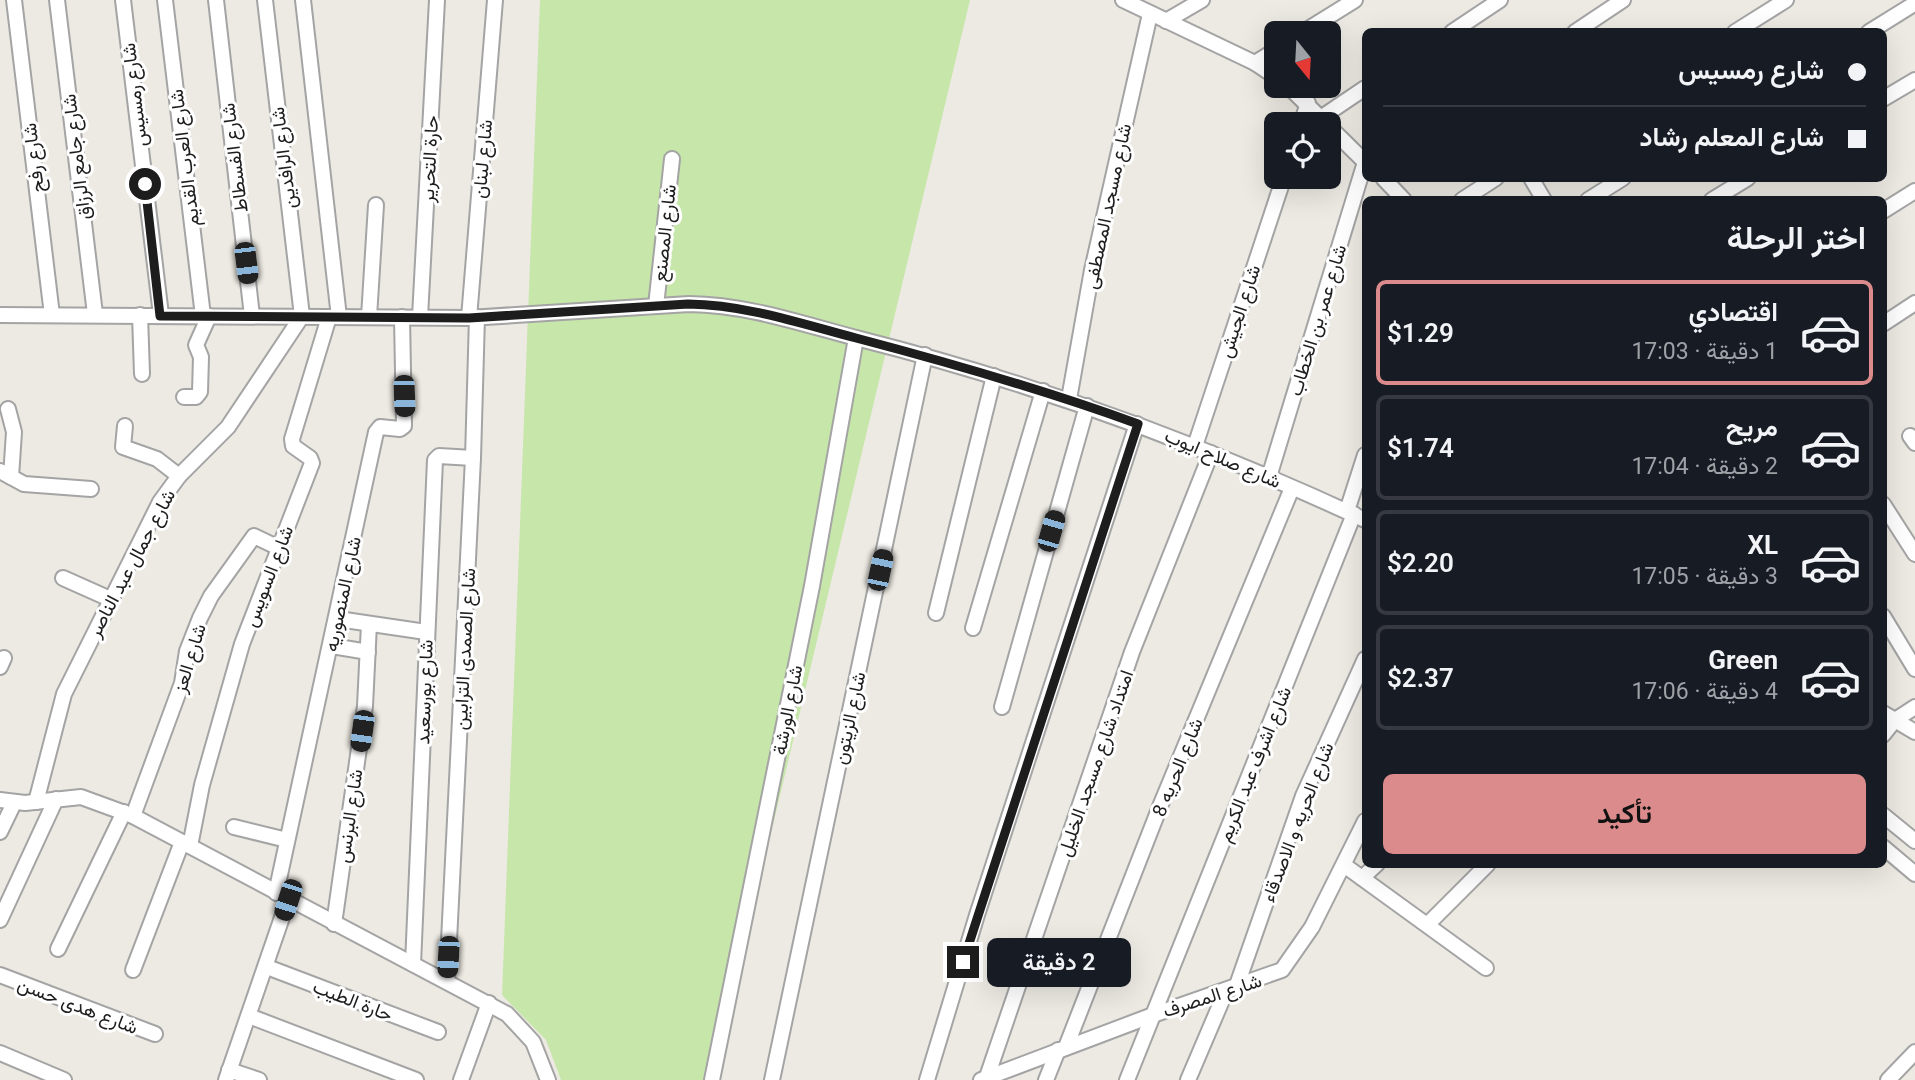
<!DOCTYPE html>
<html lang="ar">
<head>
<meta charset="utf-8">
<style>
  body { margin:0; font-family:Roboto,Vazirmatn,sans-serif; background:#242831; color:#f1f3f6; direction:rtl; height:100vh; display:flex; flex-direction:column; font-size:26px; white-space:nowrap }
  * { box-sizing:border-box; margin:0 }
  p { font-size:23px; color:#9ea1a6 }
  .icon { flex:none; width:38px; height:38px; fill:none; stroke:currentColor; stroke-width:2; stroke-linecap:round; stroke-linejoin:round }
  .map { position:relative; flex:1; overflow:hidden; direction:ltr }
  .drawer { position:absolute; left:1362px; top:196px; width:525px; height:672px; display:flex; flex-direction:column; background:#171b24; border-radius:10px; box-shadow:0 7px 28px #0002; direction:rtl }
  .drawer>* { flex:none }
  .top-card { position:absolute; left:1362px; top:28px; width:525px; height:154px; border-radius:10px; box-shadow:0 7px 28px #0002; direction:rtl; display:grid; align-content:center; height:154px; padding:0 21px; background:#171b24 }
  .needle { width:46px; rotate:162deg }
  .buttons { position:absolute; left:1264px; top:21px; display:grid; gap:14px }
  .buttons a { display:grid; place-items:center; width:77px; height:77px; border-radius:10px; background:#171b24; box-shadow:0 7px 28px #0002; font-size:35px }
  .end { position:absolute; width:32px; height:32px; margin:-16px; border:9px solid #1d1d1d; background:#fff; box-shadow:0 0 0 4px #fff }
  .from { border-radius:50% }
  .bubble { position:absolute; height:49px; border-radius:10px; background:#171b24; box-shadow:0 7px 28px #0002; font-size:23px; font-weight:600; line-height:49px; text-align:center; direction:rtl }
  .car { position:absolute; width:21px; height:42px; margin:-21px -10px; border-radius:9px; box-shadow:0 0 5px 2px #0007; background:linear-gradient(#222 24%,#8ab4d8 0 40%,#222 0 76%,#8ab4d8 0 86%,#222 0) }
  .top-card b { display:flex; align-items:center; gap:24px; height:66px; font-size:26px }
  .top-card b+b { border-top:2px solid #363941 }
  .top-card i { width:18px; height:18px; background:#f1f3f6 }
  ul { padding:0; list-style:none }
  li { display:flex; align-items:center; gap:21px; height:105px; margin:0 14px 10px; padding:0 7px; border:4px solid #363941; border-radius:10px }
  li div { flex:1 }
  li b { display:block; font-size:26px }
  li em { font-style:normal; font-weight:600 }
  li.selected { border-color:#db8b8b }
  li>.icon { width:63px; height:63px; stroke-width:1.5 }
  h2 { padding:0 21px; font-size:32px; line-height:84px }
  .cta { display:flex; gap:14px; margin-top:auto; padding:14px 21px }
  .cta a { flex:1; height:80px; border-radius:10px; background:#db8b8b; color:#111; font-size:28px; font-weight:600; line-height:80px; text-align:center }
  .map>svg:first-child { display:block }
</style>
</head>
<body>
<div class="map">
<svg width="1915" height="1080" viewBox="0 0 1915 1080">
  <rect width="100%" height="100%" fill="#edeae3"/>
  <polygon fill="#c7e6aa" points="540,0 970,0 712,1080 561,1080 546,1040 502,995"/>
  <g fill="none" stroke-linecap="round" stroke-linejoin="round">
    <defs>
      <g id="street">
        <polyline points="14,0 52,315"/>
        <polyline points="57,0 95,314"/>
        <polyline points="123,0 161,315"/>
        <polyline points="165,0 203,316"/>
        <polyline points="216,0 252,316"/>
        <polyline points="303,0 339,317"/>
        <polyline points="1123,0 1255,63 1276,77"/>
        <polyline points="1166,21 1202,0"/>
        <polyline points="1452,32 1500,0"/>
        <polyline points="1575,32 1623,0"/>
        <polyline points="1735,32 1786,0"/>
        <polyline points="1869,32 1914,4"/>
        <polyline points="1302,33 1355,0"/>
        <polyline points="1255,63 1276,50"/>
        <polyline points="1288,86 1365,162"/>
        <polyline points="1883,99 1915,80"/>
        <polyline points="1322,117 1365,88"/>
        <polyline points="1301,124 1308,103"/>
        <polyline points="1383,178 1404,200"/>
        <polyline points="1531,178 1544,200"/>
        <polyline points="1462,200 1496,178"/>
        <polyline points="1588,200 1623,178"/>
        <polyline points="1712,200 1748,178"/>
        <polyline points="1883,211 1915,191"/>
        <polyline points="656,306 672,159"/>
        <path d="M0,315L469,318L689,304C749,305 802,324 860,339C1034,383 1202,444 1365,520"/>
        <polyline points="140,315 142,374"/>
        <polyline points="369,317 376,205"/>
        <polyline points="420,317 437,0"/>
        <polyline points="469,318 495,0"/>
        <polyline points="1883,324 1915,303"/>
        <polyline points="184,397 196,397 200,392 201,357 196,345 209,316"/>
        <polyline points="1069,399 1092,270 1150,14"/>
        <polyline points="8,409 14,432 11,477"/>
        <polyline points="125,426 123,447 157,459 179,476"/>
        <polyline points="1910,436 1915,443"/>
        <polyline points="1195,446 1284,177"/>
        <polyline points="0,471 24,484 91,489"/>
        <polyline points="1269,477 1365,162"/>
        <polyline points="1883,504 1915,554"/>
        <polyline points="1347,511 1365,455"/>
        <polyline points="63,578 110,599"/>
        <polyline points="936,613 994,376"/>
        <polyline points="1883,616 1915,669"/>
        <polyline points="338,619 426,632"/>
        <polyline points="973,628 1043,391"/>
        <polyline points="332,646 368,652"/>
        <polyline points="0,667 4,658"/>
        <polyline points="1002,707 1087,406"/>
        <polyline points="1883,713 1915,732"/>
        <polyline points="1883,735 1895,720 1915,707"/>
        <polyline points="0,800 25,803 81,797 133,816 507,1014 533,1042 548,1080"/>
        <polyline points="36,802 64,694 160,502 179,476 228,427 302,316 265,0"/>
        <polyline points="1883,815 1915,841"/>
        <polyline points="133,816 182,683 187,651 200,618 211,596 254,536 279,548"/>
        <polyline points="234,827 287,840"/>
        <polyline points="0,832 14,803"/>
        <polyline points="190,846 202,785 242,644 312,463 310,458 293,446 292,439 329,317"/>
        <polyline points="1883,847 1915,874"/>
        <polyline points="1344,865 1486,968"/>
        <polyline points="1362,878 1377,864"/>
        <polyline points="276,893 376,432 380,427 400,429 404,426 402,317"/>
        <polyline points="0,920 56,799"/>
        <polyline points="334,924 365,706 369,624"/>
        <polyline points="1428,924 1488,864"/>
        <polyline points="58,949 124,812"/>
        <polyline points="413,964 435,460 439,456 473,458"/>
        <polyline points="267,967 438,1032"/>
        <polyline points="133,970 182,842"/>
        <polyline points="0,975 155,1034"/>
        <polyline points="447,981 473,458 477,317"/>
        <polyline points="1236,988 1303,796 1365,659"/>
        <polyline points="249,1016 416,1080"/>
        <polyline points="1066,1047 1161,804 1292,488"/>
        <polyline points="0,1053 64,1080"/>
        <polyline points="229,1070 259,1080"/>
        <polyline points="987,1077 1132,652 1211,453"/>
        <polyline points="226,1080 288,900"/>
        <polyline points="461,1080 489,1003"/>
        <polyline points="712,1080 812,586 856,338"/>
        <polyline points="772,1080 925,355"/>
        <polyline points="927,1080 977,915 1137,424"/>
        <polyline points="981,1080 1153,1015 1282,970 1312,927 1365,821"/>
        <polyline points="1046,1080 1058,1050"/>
        <polyline points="1127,1080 1354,514"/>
        <polyline points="1188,1080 1226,991"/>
        <polyline points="1888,1080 1915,1052"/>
      </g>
    </defs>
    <use href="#street" stroke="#a4a4a4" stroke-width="18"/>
    <use href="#street" stroke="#fff" stroke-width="14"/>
  </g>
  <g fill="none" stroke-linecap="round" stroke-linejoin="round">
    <path stroke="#1d1d1d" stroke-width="9" d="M145,184L160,316L469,318L688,304C747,305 799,323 856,338C951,363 1045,390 1138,424L963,962"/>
  </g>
  <g text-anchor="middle" stroke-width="6" stroke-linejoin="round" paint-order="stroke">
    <g font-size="19" fill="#1d1d1d" stroke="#fff">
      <text transform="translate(134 95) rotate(-97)" y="7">شارع رمسيس</text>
      <text transform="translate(76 157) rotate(-97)" y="7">شارع جامع الرزاق</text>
      <text transform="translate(33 158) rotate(-97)" y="7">شارع رفح</text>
      <text transform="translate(184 158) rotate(-97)" y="7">شارع العرب القديم</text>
      <text transform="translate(234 158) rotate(-97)" y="7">شارع الفسطاط</text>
      <text transform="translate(283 158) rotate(-97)" y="7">شارع الرافدين</text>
      <text transform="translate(429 159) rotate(-87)" y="7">حارة التحرير</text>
      <text transform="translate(482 159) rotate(-85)" y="7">شارع لبنان</text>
      <text transform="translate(1107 206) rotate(-78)" y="7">شارع مسجد المصطفى</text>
      <text transform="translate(664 233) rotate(-84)" y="7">شارع المصنع</text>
      <text transform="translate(1239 311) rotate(-72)" y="7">شارع الجيش</text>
      <text transform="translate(1317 320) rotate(-73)" y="7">شارع عمر بن الخطاب</text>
      <text transform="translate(1223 458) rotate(23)" y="7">شارع صلاح ايوب</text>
      <text transform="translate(131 563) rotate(-62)" y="7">شارع جمال عبد الناصر</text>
      <text transform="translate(268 576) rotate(-69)" y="7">شارع السويس</text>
      <text transform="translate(342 594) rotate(-78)" y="7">شارع المنصوريه</text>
      <text transform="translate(464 649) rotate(-87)" y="7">شارع الصمدى الترابين</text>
      <text transform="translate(189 658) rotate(-73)" y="7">شارع العز</text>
      <text transform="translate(424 692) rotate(-88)" y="7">شارع بورسعيد</text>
      <text transform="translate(787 710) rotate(-79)" y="7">شارع الورشة</text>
      <text transform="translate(849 718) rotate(-78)" y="7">شارع الزيتون</text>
      <text transform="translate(1095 763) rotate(-71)" y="7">امتداد شارع مسجد الخليل</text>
      <text transform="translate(1254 764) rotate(-68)" y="7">شارع اشرف عبد الكريم</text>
      <text transform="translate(1177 767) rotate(-68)" y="7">شارع الحريه 8</text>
      <text transform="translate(349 816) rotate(-82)" y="7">شارع البرنس</text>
      <text transform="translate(1297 822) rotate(-69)" y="7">شارع الحريه و الاصدقاء</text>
      <text transform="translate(1212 995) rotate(-18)" y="7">شارع المصرف</text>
      <text transform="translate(353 1000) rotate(21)" y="7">حارة الطيب</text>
      <text transform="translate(78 1005) rotate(21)" y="7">شارع هدى حسن</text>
    </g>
  </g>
</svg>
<div class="buttons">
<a><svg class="needle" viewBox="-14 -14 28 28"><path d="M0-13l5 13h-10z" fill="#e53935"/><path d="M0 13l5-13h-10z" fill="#9ea1a6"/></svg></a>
<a><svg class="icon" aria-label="locate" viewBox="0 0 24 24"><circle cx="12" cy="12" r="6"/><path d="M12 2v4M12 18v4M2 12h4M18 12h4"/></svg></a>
</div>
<i class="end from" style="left:145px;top:184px"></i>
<i class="end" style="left:963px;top:962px"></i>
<div class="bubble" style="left:987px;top:938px;width:144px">2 دقيقة</div>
<i class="car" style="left:246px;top:263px;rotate:173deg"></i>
<i class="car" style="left:404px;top:396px;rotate:178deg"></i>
<i class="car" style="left:1051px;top:531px;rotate:16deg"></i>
<i class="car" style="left:880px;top:570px;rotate:12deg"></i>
<i class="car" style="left:362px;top:731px;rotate:188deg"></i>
<i class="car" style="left:288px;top:900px;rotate:198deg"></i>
<i class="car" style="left:448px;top:957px;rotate:183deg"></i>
<div class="top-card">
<b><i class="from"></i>شارع رمسيس</b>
<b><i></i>شارع المعلم رشاد</b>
</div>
<section class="drawer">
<h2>اختر الرحلة</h2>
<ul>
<li class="selected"><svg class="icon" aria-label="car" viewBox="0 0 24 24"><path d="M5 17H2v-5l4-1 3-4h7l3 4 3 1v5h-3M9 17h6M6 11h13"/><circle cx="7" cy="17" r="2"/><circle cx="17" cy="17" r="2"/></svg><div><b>اقتصادي</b><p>1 دقيقة · 17:03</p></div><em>$1.29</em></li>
<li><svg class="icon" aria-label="car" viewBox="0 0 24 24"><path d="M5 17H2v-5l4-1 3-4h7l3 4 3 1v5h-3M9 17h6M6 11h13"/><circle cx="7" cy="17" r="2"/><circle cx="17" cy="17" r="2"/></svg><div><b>مريح</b><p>2 دقيقة · 17:04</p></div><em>$1.74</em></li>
<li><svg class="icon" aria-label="car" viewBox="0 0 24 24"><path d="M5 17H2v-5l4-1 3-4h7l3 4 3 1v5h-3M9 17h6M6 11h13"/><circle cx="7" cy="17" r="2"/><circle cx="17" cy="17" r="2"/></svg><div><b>XL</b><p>3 دقيقة · 17:05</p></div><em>$2.20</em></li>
<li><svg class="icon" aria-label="car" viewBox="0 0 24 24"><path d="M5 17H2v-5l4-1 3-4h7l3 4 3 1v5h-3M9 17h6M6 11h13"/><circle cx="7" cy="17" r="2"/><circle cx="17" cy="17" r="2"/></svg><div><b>Green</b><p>4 دقيقة · 17:06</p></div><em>$2.37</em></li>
</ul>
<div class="cta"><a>تأكيد</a></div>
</section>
</div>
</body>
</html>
